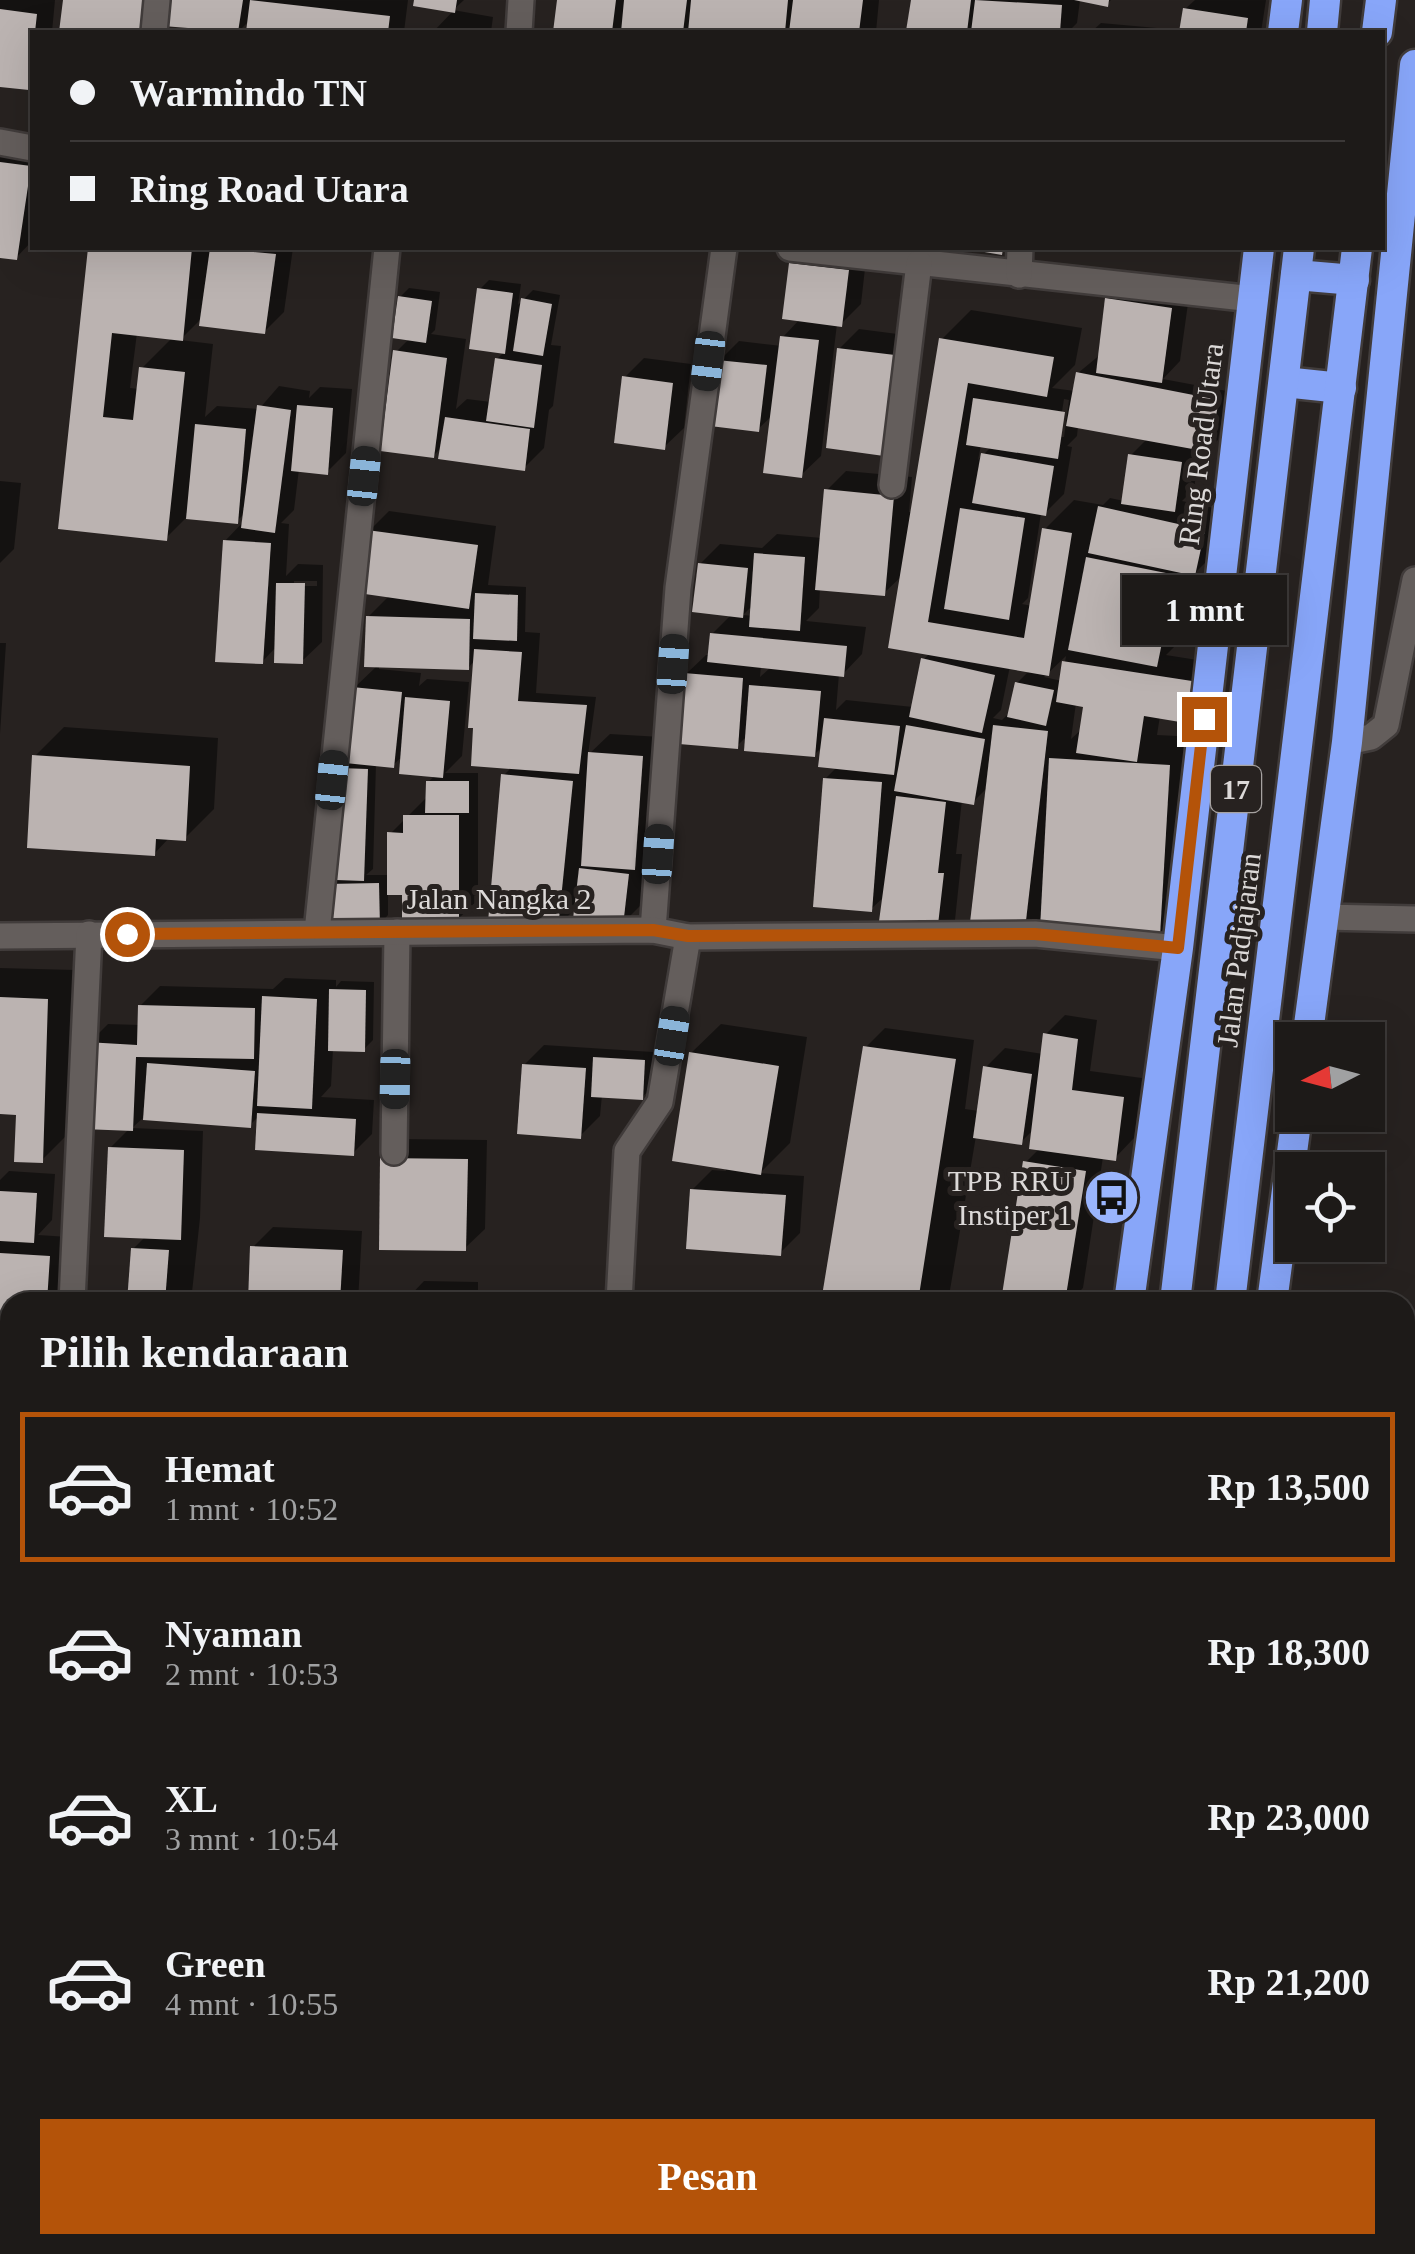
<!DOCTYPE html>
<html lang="id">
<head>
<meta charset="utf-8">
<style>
  body { margin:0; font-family:Georgia,serif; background:#2a2725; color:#f1f3f6; height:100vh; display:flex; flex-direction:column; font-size:38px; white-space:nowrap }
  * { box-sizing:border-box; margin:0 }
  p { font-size:32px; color:#a0a1a2 }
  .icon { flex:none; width:55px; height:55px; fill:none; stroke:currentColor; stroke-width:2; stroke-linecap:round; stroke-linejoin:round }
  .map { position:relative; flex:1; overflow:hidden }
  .side { position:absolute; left:0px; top:1292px; width:1415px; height:962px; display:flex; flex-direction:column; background:#1d1a18; border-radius:30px 30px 0 0; box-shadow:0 10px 40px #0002,0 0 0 2px #3b3837 }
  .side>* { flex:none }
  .top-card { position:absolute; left:30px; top:30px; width:1355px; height:220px; border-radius:0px; box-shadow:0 10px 40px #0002,0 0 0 2px #3b3837; display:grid; align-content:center; height:220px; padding:0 40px; background:#1d1a18 }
  .needle { width:65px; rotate:264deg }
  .buttons { position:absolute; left:1275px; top:1022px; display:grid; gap:20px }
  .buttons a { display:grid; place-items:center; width:110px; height:110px; border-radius:0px; background:#1d1a18; box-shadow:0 10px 40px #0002,0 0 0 2px #3b3837; font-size:50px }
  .end { position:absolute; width:45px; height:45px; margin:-22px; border:12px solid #b45309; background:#fff; box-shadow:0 0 0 5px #fff }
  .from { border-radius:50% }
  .bubble { position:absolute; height:70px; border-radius:0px; background:#1d1a18; box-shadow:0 10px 40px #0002,0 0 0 2px #3b3837; font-size:32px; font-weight:700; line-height:70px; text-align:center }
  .car { position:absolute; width:30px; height:60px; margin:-30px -15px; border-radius:12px; box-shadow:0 0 8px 2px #0007; background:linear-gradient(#222 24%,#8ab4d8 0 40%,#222 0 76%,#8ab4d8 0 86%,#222 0) }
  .top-card b { display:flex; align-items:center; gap:35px; height:95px; font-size:38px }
  .top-card b+b { border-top:2px solid #3b3837 }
  .top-card i { width:25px; height:25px; background:#f1f3f6 }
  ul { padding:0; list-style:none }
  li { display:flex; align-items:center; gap:30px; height:150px; margin:0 20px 15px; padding:0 20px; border:5px solid transparent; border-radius:0px }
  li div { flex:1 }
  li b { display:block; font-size:38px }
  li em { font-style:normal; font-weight:700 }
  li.selected { border-color:#b45309 }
  li>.icon { width:90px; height:90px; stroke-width:1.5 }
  h2 { padding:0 40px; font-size:45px; line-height:120px }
  .action { display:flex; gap:20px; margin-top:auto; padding:20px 40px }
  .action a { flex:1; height:115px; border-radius:0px; background:#b45309; color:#fff; font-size:40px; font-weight:700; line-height:115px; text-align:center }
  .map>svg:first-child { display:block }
</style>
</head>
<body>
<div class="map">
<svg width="1415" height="2254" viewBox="0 0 1415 2254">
  <rect width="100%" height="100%" fill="#272220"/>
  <g fill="#0007" fill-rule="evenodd">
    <polygon points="0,0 55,0 52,32 32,32 32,83 28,88 0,84"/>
    <polygon points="169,0 408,0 404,32 249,32 250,20 238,32 166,24"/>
    <polygon points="416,0 464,0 453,10 493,17 491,32 433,32 454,10"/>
    <polygon points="559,0 879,0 876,32 555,32"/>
    <polygon points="913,0 1111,0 1107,4 1080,0 1077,23 1068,32 907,32"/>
    <polygon points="1195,0 1266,0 1261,32 1182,32 1185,9"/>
    <polygon points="1101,23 1168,29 1168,32 1091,32"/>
    <polygon points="0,140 32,145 32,241 16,258 0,255"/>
    <path d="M91,248H209V251L212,248H293L284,312L264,332L203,317L180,340L213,344L205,417L217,406L259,409L279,386L310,391L309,398L320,387L352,389L346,453L327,472L299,469L294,510L281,523L289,524L286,576L298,564L323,565L322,642L302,661L276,647L262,662L225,541L244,521L246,512L237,521L187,517L166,538L61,527ZM137,333L173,337L142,368L139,389L130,388ZM294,581H317V586H294Z"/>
    <polygon points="808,248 867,251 861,304 841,324 837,324 821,456 801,475 773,415 758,429 719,361 739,341 782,346 783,337 800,319 792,264"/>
    <path d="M1128,279L1190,289L1180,361L1163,379L1227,391L1218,440L1208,449L1200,448L1194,489L1182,501L1223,510L1214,554L1194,574L1190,573L1176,645L1166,655L1210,662L1205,700L1185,720L1160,716L1157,735L1198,737L1189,904L1159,934L1043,916L1024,935L988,787L973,802L962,800L956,854H962L955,920L935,940L885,896L871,909L825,779L838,766L823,746L814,755L748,735L737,746L686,674L706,655H710L712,634L731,615L700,564L720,544L762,548L777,534L822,538L826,491L846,471L912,477L909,512H913L942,339L971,310L1082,328L1075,365L1052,388L1075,391L1078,373L1101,354L1108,299ZM1064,399L1069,400L1064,437H1058ZM1078,426L1147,439L1130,456L1124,501L1110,498L1103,505L1074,500L1045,529L1032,606L1022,604L1028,598L1041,513H1045L1064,494L1072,447L1067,446L1077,436ZM981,445L992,446L978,460ZM903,575L930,653L924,659L913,707L846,700L836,710L839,674H843L862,654L866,627L806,621L819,608L820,588L884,593ZM753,605V616L743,615ZM1066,656L1062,681L1044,677ZM761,666L771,667L760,677ZM1010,666L1030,670L1017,683L1012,710L1002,720L993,718L1001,710ZM1076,703L1085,704L1082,729L1071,739Z"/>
    <polygon points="489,280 521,284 518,305 533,290 560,295 551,345 561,346 553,406 549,410 544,448 524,468 443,446 433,456 396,352 410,338 400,297 409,288 440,292 435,330 431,334 466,339 456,409 467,399 491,402 497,359 505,351 480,289"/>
    <polygon points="859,329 913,336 903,433 839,349"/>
    <polygon points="644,358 691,364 684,428 664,447 624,378"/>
    <polygon points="0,481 21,483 14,549 0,563"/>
    <path d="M389,511L496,526L488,585L526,587L525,632L540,633L536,693L596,697L588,755L610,734L661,737L642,904L623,923L577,907L558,926L504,775L512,767L476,659L468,668L379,665V669L421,673L419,686L427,679L469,682L462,756L445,773H478V900L458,919L405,893H388V915L379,925L329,885L339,876L342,769L347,763L354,688L378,665L368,617L390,595L369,531ZM403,756L436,775L428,782V796L390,834V875H366L373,869L376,764L393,765Z"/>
    <polygon points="0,643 6,643 0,734"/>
    <polygon points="64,727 218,738 214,809 185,838 170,837 154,854 35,756"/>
    <polygon points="0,968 76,970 71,1131 42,1160 19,1112 0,1112"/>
    <polygon points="285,978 336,980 336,987 341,981 374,982 373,1040 364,1049 333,1049 331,1086 321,1097 374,1100 372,1134 353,1153 259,1116 250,1125 143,1118 132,1128 203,1131 200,1218 191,1302 129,1302 133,1249 146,1236 110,1148 130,1128 89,1043 108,1024 140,1025 140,1006 160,986 273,989"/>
    <polygon points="1065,1015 1097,1020 1090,1071 1142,1078 1134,1138 1115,1158 1103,1157 1083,1288 1070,1301 1081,1302 1010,1302 1025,1163 1040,1148 1034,1129 1021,1142 976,1136 948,1302 823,1302 865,1048 885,1028 974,1040 965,1109 979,1111 986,1067 1005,1048 1043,1054 1045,1035"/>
    <polygon points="721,1024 807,1037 790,1143 760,1173 804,1176 800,1233 780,1253 692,1190 712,1170 726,1171 691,1053"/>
    <polygon points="544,1045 653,1052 652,1088 642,1097 602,1095 600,1116 580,1136 524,1065"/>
    <polygon points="402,1139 487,1140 485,1229 465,1248 382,1159"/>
    <polygon points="9,1171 55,1174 52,1220 38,1235 69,1237 61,1302 10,1302 10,1316 0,1315 0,1180"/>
    <polygon points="273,1227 362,1231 358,1302 250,1302 253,1247"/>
    <polygon points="424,1281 478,1282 478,1302 404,1302"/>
    <polygon points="0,1357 10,1358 10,1529 0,1528"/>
    <polygon points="1415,1443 1415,1558 1405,1556 1405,1453"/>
    <rect x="0" y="1551" width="10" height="93"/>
    <polygon points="1405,1670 1415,1671 1415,1779 1405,1778"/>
    <polygon points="1405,1806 1415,1807 1415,2112 1405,2122"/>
    <polygon points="0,2073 10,2073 10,2169 0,2168"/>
    <polygon points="90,2245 149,2245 149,2254 81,2254"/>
    <polygon points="330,2245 383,2245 383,2254 325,2254"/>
    <polygon points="1195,2245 1283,2245 1277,2254 1197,2254"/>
    <polygon points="1328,2249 1355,2254 1323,2254"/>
  </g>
  <g fill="#bbb3b1">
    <polygon points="63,0 147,0 143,32 59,32"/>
    <polygon points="166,0 243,0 238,32 163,26"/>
    <polygon points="250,0 390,16 388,32 246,32"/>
    <polygon points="414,0 457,0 455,13 413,6"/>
    <polygon points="557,0 616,0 612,32 553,32"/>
    <polygon points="624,0 687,0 683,32 621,32"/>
    <polygon points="691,0 788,0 785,32 688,32"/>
    <polygon points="793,0 863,0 859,32 789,32"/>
    <polygon points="911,0 971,0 967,32 906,31"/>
    <polygon points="975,0 1062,5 1060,32 971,32"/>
    <polygon points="1074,0 1109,0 1108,7"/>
    <polygon points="1183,8 1248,18 1246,32 1179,32"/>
    <polygon points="0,9 37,14 35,32 32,32 29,90 0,87"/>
    <polygon points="0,162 31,166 17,260 0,258"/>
    <polygon points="88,248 192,248 183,341 112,333 103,417 133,420 139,367 185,372 167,541 58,529"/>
    <polygon points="210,248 276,254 265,334 199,326"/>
    <polygon points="921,248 953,248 952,258 920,255"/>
    <polygon points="961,248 1003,248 1002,255"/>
    <polygon points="789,263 849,270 842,327 782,319"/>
    <polygon points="477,288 513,293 505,354 469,349"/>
    <polygon points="398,296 432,301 426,343 392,338"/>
    <polygon points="521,298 552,304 543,356 513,351"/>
    <polygon points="1105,298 1172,308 1162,383 1096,373"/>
    <polygon points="780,336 819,340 802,478 763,473"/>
    <polygon points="939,338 1054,357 1047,397 968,383 928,622 1024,638 1042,528 1072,533 1049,676 888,648"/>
    <polygon points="837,348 895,355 884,456 826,448"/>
    <polygon points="393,350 447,358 434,458 380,451"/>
    <polygon points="495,358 542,365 534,428 486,421"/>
    <polygon points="717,360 767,365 759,432 710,426"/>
    <polygon points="1076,372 1219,400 1209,452 1066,426"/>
    <polygon points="622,376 673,383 665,450 614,443"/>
    <polygon points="973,398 1065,412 1058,459 966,445"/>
    <polygon points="257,405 291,410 275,533 241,528"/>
    <polygon points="297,405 333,408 328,475 291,471"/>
    <polygon points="445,417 530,429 525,471 438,459"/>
    <polygon points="195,424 246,429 238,524 186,519"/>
    <polygon points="981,453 1054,466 1046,516 972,503"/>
    <polygon points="1128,454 1182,462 1175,512 1121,504"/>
    <polygon points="824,489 894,496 885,596 815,590"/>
    <polygon points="1098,506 1205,530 1195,576 1088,553"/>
    <polygon points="960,508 1025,518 1009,620 944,609"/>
    <polygon points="367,530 478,545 469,609 358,593"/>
    <polygon points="223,540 271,543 263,664 215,662"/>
    <polygon points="754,553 805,557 800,631 749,627"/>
    <polygon points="1086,557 1176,575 1157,667 1068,650"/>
    <polygon points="698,563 748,568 743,618 692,612"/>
    <polygon points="276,583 305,583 303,664 274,663"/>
    <polygon points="475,593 518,595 517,641 473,639"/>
    <polygon points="366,616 470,619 469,670 364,667"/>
    <polygon points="710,633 847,646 844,677 707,662"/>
    <polygon points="474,649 522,652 518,701 587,705 579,774 471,766 473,728 468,728"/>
    <polygon points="921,658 995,675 982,733 909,717"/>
    <polygon points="1062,661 1192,681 1186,723 1144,716 1137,762 1076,753 1083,707 1056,702"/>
    <polygon points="684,673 743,678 738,749 679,744"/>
    <polygon points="1015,682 1054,690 1046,726 1007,717"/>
    <polygon points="749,685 821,691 815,757 744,751"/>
    <polygon points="352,687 402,692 394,768 345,763"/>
    <polygon points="405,697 450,701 443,778 399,774"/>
    <polygon points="824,718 900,726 894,775 818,767"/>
    <polygon points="906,725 985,739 974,805 894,791"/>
    <polygon points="993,725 1048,731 1024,938 969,931"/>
    <polygon points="588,752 643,756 635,870 581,866"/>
    <polygon points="32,755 190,766 186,841 156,839 155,856 27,848"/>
    <polygon points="1049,758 1170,765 1160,936 1040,929"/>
    <polygon points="339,768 368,769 364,881 336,880"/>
    <polygon points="501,774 573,781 558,929 488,922"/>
    <polygon points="823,778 882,782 872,912 813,907"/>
    <polygon points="426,781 469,781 469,813 425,813"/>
    <polygon points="896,796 946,802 938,873 944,873 936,942 877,936"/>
    <polygon points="403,815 459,815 459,922 402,922 402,895 387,895 387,832 403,833"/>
    <polygon points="579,868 629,874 623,926 573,919"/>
    <polygon points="379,883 380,927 327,928 326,884"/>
    <polygon points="329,989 366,990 365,1052 328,1051"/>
    <polygon points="262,996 317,999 312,1109 257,1106"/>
    <polygon points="0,997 48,999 43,1163 14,1162 16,1115 0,1114"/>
    <polygon points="138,1005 255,1008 254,1059 136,1057 133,1131 83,1129 86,1042 137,1045"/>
    <polygon points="1043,1033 1078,1039 1072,1090 1124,1097 1116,1161 1029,1149"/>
    <polygon points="863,1046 956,1059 918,1302 821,1302"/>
    <polygon points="689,1052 779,1066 761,1175 672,1161"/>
    <polygon points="593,1057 645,1060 643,1100 591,1097"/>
    <polygon points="147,1063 255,1071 251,1128 143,1120"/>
    <polygon points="522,1064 586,1068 581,1139 517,1134"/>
    <polygon points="983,1066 1032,1074 1022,1145 973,1138"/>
    <polygon points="257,1113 356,1119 354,1156 255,1150"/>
    <polygon points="108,1147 184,1150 181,1240 104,1237"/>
    <polygon points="380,1158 468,1159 466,1251 379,1250"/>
    <polygon points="1023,1161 1086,1171 1065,1302 1001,1301"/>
    <polygon points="690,1189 786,1195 781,1256 686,1249"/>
    <polygon points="0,1191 37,1193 34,1243 0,1241"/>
    <polygon points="250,1246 343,1250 340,1302 248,1302"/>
    <polygon points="131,1248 169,1250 165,1302 127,1302"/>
    <polygon points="0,1253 50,1256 47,1302 10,1302 10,1318 0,1318"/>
    <polygon points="0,1377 10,1377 10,1457 0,1456"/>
    <polygon points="1405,1455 1415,1457 1415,1560 1405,1559"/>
    <rect x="0" y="1461" width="10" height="70"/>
    <rect x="0" y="1570" width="10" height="77"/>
    <polygon points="1405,1703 1415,1705 1415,1782 1405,1780"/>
    <polygon points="1405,1828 1415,1829 1415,1892 1405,1891"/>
    <polygon points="1405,1898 1415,1899 1415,2028 1407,2076"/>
    <rect x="0" y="2093" width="10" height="78"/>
    <polygon points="1192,2245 1269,2245 1267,2254 1191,2254"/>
    <polygon points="322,2249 366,2251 366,2254 322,2254"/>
  </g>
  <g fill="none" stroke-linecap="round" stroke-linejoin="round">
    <defs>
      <g id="lane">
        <polyline points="394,1152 397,932"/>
        <polyline points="442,2254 443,2245"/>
      </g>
      <g id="street">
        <polyline points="154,32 157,0"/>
        <polyline points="519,32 521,0"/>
        <polyline points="0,142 32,148"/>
        <polyline points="790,248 1253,299"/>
        <polyline points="1019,275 1020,248"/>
        <polyline points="892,485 919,263"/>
        <polyline points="1347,742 1371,737 1386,725 1415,580"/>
        <polyline points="1323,917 1415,919"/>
        <polyline points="653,930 678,588 724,248"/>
        <polyline points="317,932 387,248"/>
        <polyline points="0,936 653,930 688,937 1035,934 1178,948"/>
        <polyline points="72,1302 89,934"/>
        <polyline points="619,1302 627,1151 660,1102 688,937"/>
        <polyline points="1405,1614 1415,1614"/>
        <polyline points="1405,2179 1415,2179"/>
      </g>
      <polyline id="secondary" points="0,2192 10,2192"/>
      <g id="highway">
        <polyline points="1283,32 1287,0"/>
        <polyline points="1322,32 1325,0"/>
        <polyline points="1377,32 1381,0"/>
        <polyline points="1296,275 1354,280"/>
        <polyline points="1284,382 1341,388"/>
        <polyline points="1307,1040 1347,742 1415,65"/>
        <polyline points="1129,1302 1178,948 1259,248"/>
        <polyline points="1175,1302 1299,248"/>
        <polyline points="1230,1302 1357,248"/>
        <polyline points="1272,1302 1297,1115"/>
        <polyline points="1001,2254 1002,2245"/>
        <polyline points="1062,2254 1063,2245"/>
        <polyline points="1114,2254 1115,2245"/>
        <polyline points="1153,2254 1154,2245"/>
      </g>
    </defs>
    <use href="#lane" stroke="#413c3b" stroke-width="30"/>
    <use href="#street" stroke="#413c3b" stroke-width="30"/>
    <use href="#secondary" stroke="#413c3b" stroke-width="30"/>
    <use href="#highway" stroke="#413c3b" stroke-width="35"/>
    <use href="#lane" stroke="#645e5c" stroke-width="25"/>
    <use href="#street" stroke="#645e5c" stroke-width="25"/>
    <use href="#secondary" stroke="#6f748b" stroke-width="25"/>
    <use href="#highway" stroke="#88a6f9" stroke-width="30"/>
  </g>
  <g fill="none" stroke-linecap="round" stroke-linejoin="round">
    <polyline stroke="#b45309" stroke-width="12" points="127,934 653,930 688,936 1035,934 1178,948 1204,719"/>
  </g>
  <defs>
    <symbol id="bus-disc" viewBox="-11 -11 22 22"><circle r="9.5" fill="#9ab5fd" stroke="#272220"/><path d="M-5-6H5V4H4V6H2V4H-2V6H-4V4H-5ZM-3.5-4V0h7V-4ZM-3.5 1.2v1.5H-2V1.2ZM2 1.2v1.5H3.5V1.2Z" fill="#111"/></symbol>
  </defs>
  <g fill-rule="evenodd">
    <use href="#bus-disc" x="1080" y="1166" width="63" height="63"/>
  </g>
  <g text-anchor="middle" stroke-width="10" stroke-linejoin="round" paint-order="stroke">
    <rect fill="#272220" stroke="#a6a2a1" stroke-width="2.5" x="1211" y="766" width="50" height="46" rx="8"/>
    <g font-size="28" font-weight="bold" fill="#dcd9d8">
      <text x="1236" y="799">17</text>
    </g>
    <g font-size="30" fill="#dcd9d8" stroke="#272220">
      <text transform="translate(1201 444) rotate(-83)" y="10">Ring Road Utara</text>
      <text x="499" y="909">Jalan Nangka 2</text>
      <text transform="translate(1239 950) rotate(-83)" y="10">Jalan Padjajaran</text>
    </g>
    <g font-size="30" fill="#dcd9d8" stroke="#272220" text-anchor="end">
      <text x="1072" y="1191">TPB RRU<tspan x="1072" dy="34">Instiper 1</tspan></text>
    </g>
  </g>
</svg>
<div class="buttons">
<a><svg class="needle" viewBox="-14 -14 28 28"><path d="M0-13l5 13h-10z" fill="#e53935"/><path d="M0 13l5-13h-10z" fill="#a0a1a2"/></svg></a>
<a><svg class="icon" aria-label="locate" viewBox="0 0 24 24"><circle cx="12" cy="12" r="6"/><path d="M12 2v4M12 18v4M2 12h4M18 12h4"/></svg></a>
</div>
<i class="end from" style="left:127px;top:934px"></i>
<i class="end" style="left:1204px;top:719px"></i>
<div class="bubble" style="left:1122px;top:575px;width:165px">1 mnt</div>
<i class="car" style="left:708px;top:361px;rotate:187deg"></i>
<i class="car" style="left:364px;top:476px;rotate:6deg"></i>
<i class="car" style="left:673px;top:664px;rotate:4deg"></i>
<i class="car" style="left:332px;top:780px;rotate:6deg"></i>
<i class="car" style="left:658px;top:854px;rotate:4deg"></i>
<i class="car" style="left:672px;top:1036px;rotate:9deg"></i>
<i class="car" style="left:395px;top:1079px;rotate:181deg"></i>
<div class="top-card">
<b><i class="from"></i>Warmindo TN</b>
<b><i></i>Ring Road Utara</b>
</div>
<section class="side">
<h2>Pilih kendaraan</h2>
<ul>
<li class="selected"><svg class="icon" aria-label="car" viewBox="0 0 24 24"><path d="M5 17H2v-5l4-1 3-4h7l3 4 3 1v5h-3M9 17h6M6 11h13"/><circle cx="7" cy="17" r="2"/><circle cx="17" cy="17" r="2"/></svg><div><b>Hemat</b><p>1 mnt · 10:52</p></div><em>Rp 13,500</em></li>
<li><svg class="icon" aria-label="car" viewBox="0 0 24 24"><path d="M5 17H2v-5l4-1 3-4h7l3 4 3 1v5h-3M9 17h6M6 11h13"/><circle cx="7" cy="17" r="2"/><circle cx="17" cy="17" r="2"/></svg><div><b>Nyaman</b><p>2 mnt · 10:53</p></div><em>Rp 18,300</em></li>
<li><svg class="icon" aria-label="car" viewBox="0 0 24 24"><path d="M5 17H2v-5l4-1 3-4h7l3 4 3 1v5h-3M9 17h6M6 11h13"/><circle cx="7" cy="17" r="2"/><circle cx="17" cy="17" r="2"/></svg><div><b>XL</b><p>3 mnt · 10:54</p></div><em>Rp 23,000</em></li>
<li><svg class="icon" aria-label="car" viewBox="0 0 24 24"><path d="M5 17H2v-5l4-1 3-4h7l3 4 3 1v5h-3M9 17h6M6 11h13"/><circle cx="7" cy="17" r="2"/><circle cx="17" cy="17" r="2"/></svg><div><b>Green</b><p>4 mnt · 10:55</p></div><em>Rp 21,200</em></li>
</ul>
<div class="action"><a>Pesan</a></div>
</section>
</div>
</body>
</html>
